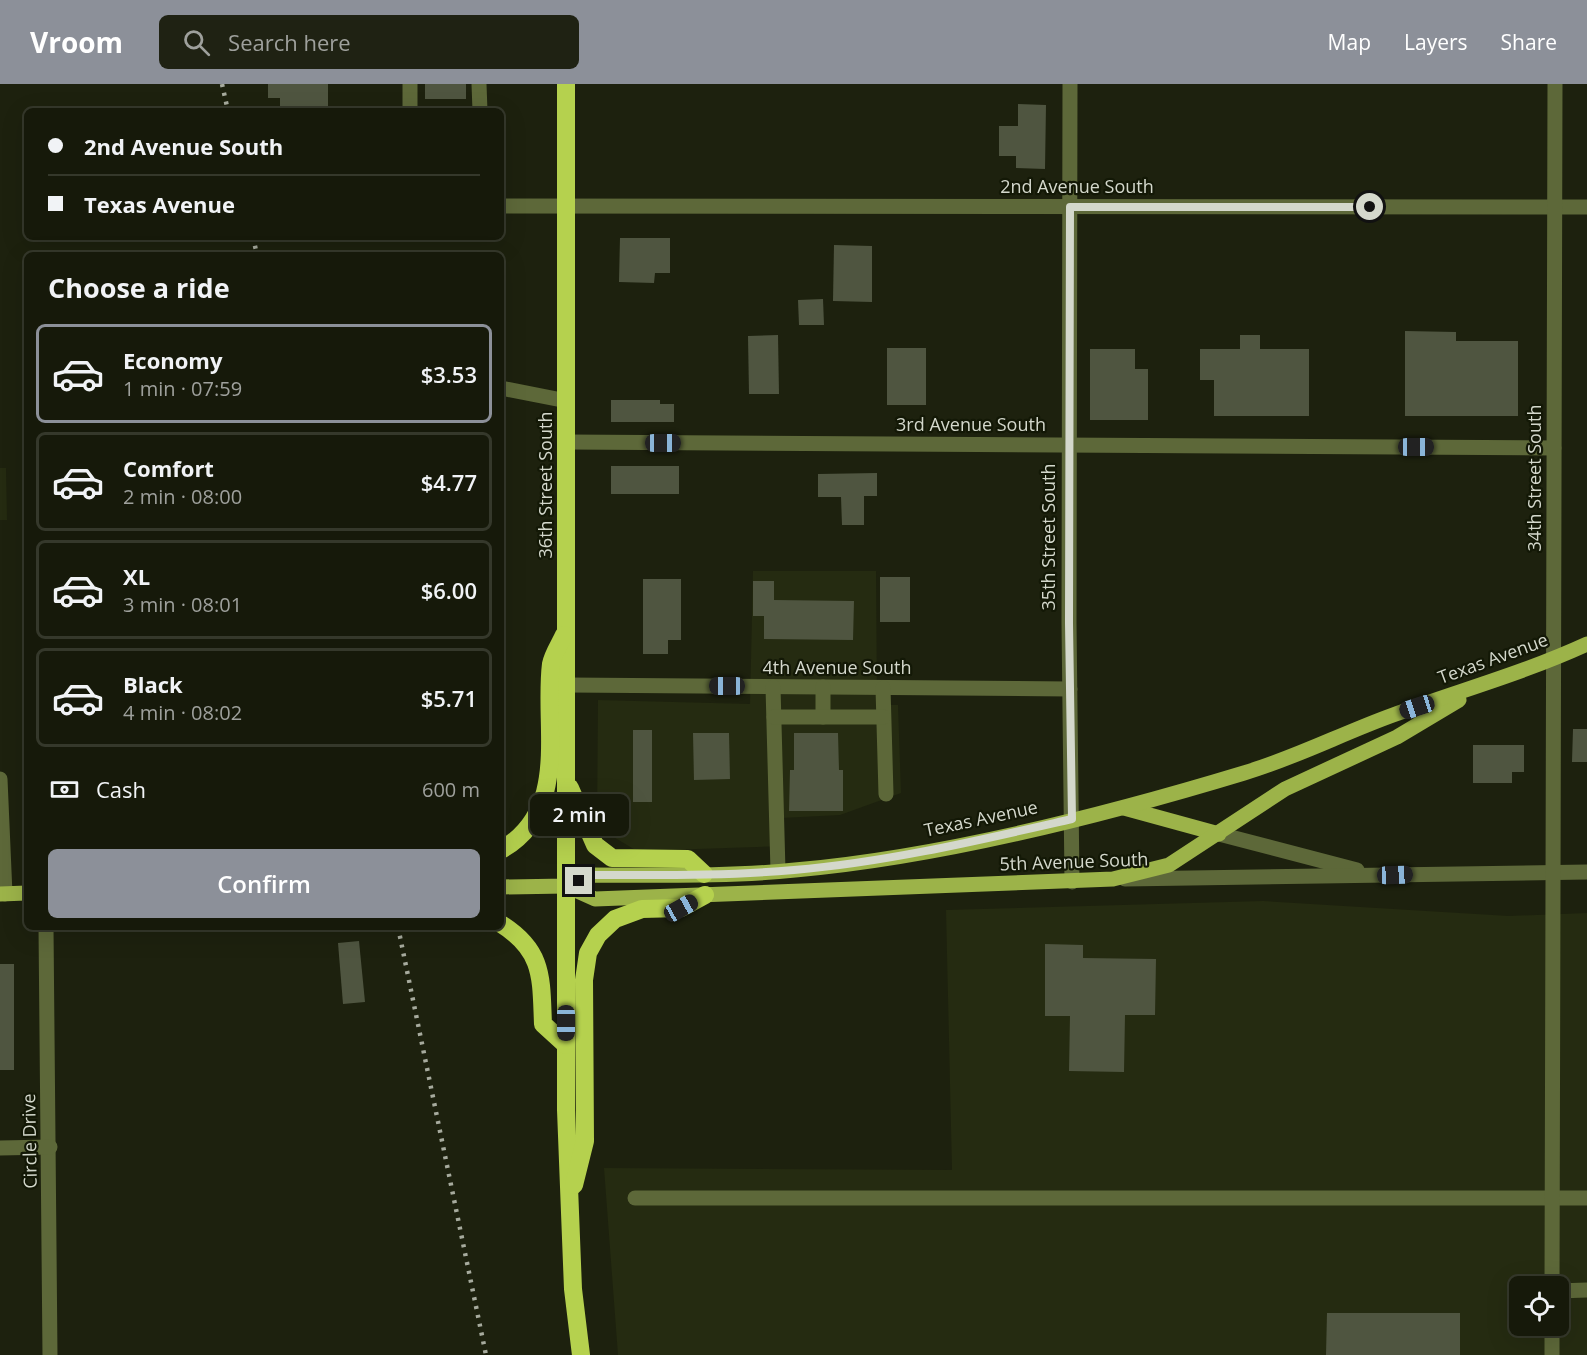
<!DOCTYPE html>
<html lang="en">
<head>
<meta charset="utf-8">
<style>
  body { margin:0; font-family:"Open Sans",sans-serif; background:#1f2213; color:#f1f3f6; height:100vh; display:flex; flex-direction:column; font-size:22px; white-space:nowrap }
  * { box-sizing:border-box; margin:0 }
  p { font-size:20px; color:#9ea09c }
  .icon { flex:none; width:33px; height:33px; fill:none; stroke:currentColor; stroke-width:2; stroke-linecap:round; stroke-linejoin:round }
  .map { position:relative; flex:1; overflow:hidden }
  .details { position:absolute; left:24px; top:168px; width:480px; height:678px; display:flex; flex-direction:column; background:#16190a; border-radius:9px; box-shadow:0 6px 24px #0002,0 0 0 2px #35382b }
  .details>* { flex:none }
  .hud { position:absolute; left:24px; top:24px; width:480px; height:132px; border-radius:9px; box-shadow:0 6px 24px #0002,0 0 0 2px #35382b; display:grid; align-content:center; height:132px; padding:0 24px; background:#16190a }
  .buttons { position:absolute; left:1509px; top:1192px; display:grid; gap:12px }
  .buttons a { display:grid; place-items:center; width:60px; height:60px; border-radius:9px; background:#16190a; box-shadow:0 6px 24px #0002,0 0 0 2px #35382b; font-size:30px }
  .end { position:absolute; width:27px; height:27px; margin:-14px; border:8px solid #d4d8cc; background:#111; box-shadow:0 0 0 3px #111 }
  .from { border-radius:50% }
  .bubble { position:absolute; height:42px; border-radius:9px; background:#16190a; box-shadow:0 6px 24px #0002,0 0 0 2px #35382b; font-size:20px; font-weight:600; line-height:42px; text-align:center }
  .car { position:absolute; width:18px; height:36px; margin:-18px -9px; border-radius:8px; box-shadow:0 0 4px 2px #0007; background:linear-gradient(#222 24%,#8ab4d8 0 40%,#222 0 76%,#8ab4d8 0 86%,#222 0) }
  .hud b { display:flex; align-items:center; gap:21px; height:57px; font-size:22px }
  .hud b+b { border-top:2px solid #35382b }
  .hud i { width:15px; height:15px; background:#f1f3f6 }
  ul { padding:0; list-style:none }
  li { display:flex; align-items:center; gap:18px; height:99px; margin:0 12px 9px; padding:0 12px; border:3px solid #35382b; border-radius:9px }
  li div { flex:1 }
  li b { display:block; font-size:22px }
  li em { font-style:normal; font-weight:600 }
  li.current { border-color:#8c9099 }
  li>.icon { width:54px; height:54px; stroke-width:1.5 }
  h2 { padding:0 24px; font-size:27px; line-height:72px }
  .pay { display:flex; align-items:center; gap:15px; height:66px; padding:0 24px; font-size:22px }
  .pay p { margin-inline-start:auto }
  .button { display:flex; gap:12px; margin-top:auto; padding:12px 24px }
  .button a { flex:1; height:69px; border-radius:9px; background:#8c9099; color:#fff; font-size:24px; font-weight:600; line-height:69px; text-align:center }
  header { display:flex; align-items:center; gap:36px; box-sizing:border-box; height:84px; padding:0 30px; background:#8c9099; color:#fff }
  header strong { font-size:28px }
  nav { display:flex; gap:33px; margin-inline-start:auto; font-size:21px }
  .search { width:420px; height:54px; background:#1f2213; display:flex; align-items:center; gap:15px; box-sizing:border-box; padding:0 21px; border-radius:9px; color:#9ea09c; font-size:22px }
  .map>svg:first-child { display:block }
</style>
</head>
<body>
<header>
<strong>Vroom</strong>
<div class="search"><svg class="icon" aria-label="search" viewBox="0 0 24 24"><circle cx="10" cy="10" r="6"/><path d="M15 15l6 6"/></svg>Search here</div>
<nav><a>Map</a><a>Layers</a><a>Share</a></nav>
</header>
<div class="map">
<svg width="1587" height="1271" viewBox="0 0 1587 1271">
  <rect width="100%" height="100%" fill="#1d210e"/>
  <g fill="#252b11" fill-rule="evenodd">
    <polygon points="0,384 6,384 7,436 0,436"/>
    <polygon points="753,487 876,487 877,621 898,621 901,709 840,731 781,734 784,762 637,767 597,743 598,616 750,620"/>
    <path d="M1263,817L1509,832L1587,829V1271H618L604,1084L952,1086L946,826ZM1520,1203H1558V1242H1520Z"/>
  </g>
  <g fill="#4f5540">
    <polygon points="268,0 328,0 328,27 280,27 280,14 268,14"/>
    <rect x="425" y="0" width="41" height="15"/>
    <polygon points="1018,20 1046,21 1045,85 1016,84 1016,72 999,72 999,42 1018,42"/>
    <polygon points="620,154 670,154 670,189 655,189 654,199 619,198"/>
    <polygon points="834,161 872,162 872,218 833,217"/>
    <polygon points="823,215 824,241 799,241 798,216"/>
    <polygon points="1405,247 1456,248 1456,257 1518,257 1518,332 1405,332"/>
    <polygon points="778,251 779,310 749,310 748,252"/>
    <polygon points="1240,251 1260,251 1260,265 1309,265 1309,332 1214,332 1214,296 1200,296 1200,265 1240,265"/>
    <rect x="887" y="264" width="39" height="57"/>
    <polygon points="1090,265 1135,265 1135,285 1148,285 1148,336 1090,336"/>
    <polygon points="611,316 660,316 660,320 674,320 674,338 611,338"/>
    <rect x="611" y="382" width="68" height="28"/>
    <polygon points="877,389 877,412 864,412 864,441 842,441 841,413 818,413 818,390"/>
    <rect x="880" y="493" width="30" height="45"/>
    <polygon points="643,495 681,495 681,556 668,556 668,570 643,570"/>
    <polygon points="753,497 774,497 774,516 854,517 853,556 764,555 764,532 753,532"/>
    <polygon points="1573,645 1587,645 1587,678 1572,678"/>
    <rect x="633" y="646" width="19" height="72"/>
    <polygon points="693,649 729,649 730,695 694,696"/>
    <polygon points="794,649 838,649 839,686 843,686 843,727 789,727 790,686 794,686"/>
    <polygon points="1473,661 1524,661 1524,688 1512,688 1512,699 1473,699"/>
    <polygon points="359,857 365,918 343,920 338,859"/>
    <polygon points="1045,860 1083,861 1083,874 1156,875 1155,931 1125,931 1124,988 1069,987 1070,932 1045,932"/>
    <rect x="0" y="880" width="14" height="106"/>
    <polygon points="1327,1229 1460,1229 1460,1271 1326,1271"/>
  </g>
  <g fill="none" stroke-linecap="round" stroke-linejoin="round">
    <g stroke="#5d6839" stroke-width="15">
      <polyline points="410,0 410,27"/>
      <polyline points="479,0 480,27"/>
      <polyline points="1070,0 1069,539 1072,798"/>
      <polyline points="501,122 1587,123"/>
      <polyline points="501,304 567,317"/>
      <polyline points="567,358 1554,364"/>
      <polyline points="568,601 1070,605"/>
      <polyline points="773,603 778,787"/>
      <polyline points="823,603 823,633"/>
      <polyline points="883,604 886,710"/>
      <polyline points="774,633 883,633"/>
      <polyline points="0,695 5,810"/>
      <polyline points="1219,750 1357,786"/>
      <polyline points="1125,795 1587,788"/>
      <polyline points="46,843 50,1271"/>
      <polyline points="0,1064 50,1063"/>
      <polyline points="635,1114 1587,1114"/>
      <polyline points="1552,1203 1555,0"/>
      <polyline points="1558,1207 1587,1206"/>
      <polyline points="1552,1271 1552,1242"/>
    </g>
    <g stroke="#9cb349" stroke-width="15">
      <polyline points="1124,724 1219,750"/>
      <polyline points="566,802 595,815 1113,795 1169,781 1285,705 1397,653 1459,616"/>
      <path d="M501,803L566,802L593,791C660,791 728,793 795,786C942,773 1102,732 1244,689C1295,674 1343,649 1393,631C1458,607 1524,589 1587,560"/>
      <polyline points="0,810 27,809"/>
    </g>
    <g stroke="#b5d14e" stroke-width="18">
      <polyline points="566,0 566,1026 573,1205 581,1271"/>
      <polyline points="570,704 595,761 612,774 688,775 704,790"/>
      <path d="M501,766C571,726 543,643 551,580C553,570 560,560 564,551"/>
      <path d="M501,840C544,867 541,894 543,940L566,961"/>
      <polyline points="574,1101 585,1057 584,896 588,869 598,851 615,835 642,825 681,824 705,811"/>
    </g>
    <g stroke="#a7ab9e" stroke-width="4.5" stroke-dasharray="3 6" stroke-linecap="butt">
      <polyline points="222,0 228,27"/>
      <polyline points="253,153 257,171"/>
      <polyline points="398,843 486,1271"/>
    </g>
  </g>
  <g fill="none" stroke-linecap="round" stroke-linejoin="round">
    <path stroke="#d4d8cc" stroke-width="8" d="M579,797L593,791C660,791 727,792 794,786C888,778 980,756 1072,735L1069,539L1070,123H1370"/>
  </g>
  <g text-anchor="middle" stroke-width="4.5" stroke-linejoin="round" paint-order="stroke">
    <g font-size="18" fill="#d4d8cc" stroke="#131806">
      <text x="1077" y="109">2nd Avenue South</text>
      <text x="971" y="347">3rd Avenue South</text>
      <text transform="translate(1535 394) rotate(-90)" y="6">34th Street South</text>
      <text transform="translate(546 401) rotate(-90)" y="6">36th Street South</text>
      <text transform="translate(1049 453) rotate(-90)" y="6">35th Street South</text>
      <text transform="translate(1493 575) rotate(-20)" y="6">Texas Avenue</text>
      <text x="837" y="590">4th Avenue South</text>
      <text transform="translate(981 735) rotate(-12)" y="6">Texas Avenue</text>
      <text transform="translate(1074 778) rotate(-2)" y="6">5th Avenue South</text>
      <text transform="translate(30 1057) rotate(-91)" y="6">Circle Drive</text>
    </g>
  </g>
</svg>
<div class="buttons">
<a><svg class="icon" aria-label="locate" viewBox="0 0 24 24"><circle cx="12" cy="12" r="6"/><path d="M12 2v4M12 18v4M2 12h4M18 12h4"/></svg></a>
</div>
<i class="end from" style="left:1370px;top:123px"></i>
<i class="end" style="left:579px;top:797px"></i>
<div class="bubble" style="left:530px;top:710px;width:99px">2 min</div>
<i class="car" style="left:663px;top:359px;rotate:90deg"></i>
<i class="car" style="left:1416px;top:363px;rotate:90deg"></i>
<i class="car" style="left:727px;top:602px;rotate:270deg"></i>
<i class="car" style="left:1417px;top:623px;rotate:252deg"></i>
<i class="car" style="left:1395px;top:791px;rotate:88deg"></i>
<i class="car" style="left:681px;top:824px;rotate:61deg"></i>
<i class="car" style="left:566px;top:939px;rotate:180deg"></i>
<div class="hud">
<b><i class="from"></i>2nd Avenue South</b>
<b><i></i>Texas Avenue</b>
</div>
<section class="details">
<h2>Choose a ride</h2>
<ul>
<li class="current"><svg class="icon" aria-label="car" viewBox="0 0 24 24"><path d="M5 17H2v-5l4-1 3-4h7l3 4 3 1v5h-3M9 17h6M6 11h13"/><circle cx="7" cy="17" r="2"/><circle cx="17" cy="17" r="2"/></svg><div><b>Economy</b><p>1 min · 07:59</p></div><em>$3.53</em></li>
<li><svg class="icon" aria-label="car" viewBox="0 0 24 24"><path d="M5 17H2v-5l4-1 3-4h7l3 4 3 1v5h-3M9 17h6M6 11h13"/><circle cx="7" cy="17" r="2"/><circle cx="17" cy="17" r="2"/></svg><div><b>Comfort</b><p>2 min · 08:00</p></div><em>$4.77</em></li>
<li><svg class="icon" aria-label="car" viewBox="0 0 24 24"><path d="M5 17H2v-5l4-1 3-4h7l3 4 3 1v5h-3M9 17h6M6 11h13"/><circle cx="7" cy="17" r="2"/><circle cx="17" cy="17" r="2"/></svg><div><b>XL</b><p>3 min · 08:01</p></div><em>$6.00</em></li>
<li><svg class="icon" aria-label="car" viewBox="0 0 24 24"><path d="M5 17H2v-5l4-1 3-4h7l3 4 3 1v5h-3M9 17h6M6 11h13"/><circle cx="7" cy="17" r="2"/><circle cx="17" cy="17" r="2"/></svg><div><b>Black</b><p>4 min · 08:02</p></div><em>$5.71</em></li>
</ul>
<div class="pay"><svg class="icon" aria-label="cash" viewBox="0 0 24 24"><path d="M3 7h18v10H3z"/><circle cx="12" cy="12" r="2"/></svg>Cash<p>600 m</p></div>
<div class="button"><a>Confirm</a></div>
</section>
</div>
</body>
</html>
